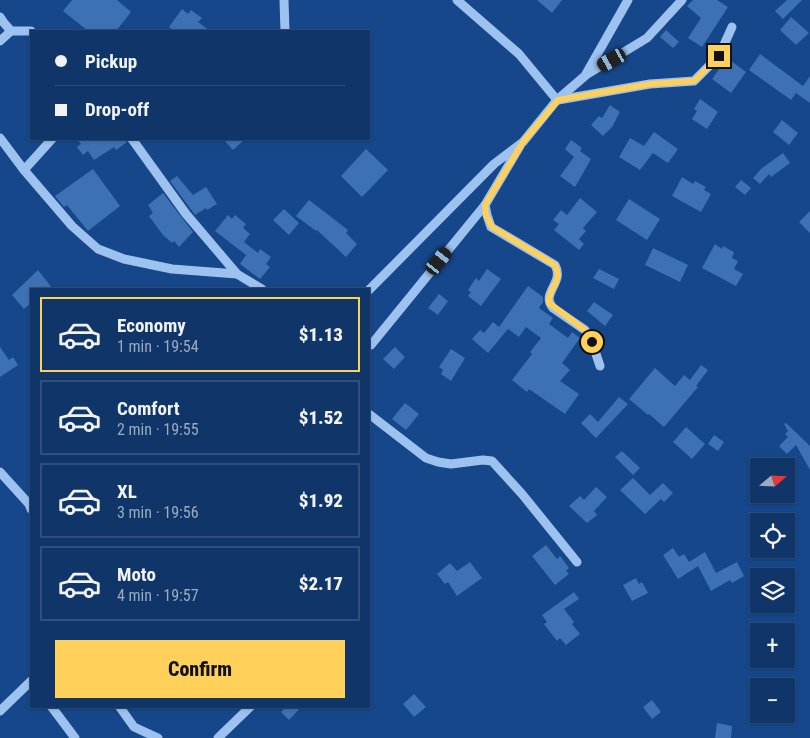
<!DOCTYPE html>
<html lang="en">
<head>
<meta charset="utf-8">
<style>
  body { margin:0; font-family:"Roboto Condensed",sans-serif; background:#193d6e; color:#f1f3f6; height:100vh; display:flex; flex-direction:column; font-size:19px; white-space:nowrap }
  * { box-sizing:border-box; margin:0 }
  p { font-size:16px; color:#9cabc0 }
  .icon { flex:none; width:28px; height:28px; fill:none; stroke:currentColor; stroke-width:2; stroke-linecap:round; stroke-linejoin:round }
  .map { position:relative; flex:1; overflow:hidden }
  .panel { position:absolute; left:30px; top:288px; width:340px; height:420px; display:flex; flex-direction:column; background:#103568; border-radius:0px; box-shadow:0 1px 4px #0004,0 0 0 1px #30507c }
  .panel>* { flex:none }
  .hud { position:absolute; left:30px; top:30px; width:340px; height:110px; border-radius:0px; box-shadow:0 1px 4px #0004,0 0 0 1px #30507c; display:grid; align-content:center; height:110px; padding:0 25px; background:#103568 }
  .needle { width:32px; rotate:71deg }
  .controls { position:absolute; left:750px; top:458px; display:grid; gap:10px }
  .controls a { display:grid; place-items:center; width:45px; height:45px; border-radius:0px; background:#103568; box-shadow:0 1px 4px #0004,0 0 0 1px #30507c; font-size:25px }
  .end { position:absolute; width:22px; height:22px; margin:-11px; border:6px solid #ffd15b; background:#111; box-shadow:0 0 0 2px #111 }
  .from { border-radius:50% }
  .car { position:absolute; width:15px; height:30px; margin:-15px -8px; border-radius:6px; box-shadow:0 0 4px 1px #0007; background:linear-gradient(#222 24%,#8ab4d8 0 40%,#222 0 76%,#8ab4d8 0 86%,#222 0) }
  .hud b { display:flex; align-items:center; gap:18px; height:48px; font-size:19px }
  .hud b+b { border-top:1px solid #30507c }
  .hud i { width:12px; height:12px; background:#f1f3f6 }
  ul { padding:9px 0 0; list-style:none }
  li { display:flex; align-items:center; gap:15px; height:75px; margin:0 10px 8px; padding:0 15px; border:2px solid #30507c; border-radius:0px }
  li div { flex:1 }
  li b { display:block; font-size:19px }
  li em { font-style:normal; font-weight:800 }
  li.selected { border-color:#ffd15b }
  li>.icon { width:45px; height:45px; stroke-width:1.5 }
  .primary-button { display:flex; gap:10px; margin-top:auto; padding:10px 25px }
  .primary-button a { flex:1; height:58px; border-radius:0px; background:#ffd15b; color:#111; font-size:20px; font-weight:800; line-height:58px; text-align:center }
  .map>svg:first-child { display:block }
</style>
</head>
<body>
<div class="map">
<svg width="810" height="738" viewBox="0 0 810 738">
  <rect width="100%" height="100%" fill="#15478a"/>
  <g fill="#3d71b3">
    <polygon points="72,0 117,0 131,12 116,31 88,31 63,11"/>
    <polygon points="537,0 562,0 552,13"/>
    <polygon points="693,0 717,0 728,7 702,47 688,38 701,18 687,6"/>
    <polygon points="787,0 802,0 783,19 775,11"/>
    <polygon points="182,9 188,14 191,10 202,18 198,22 210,31 174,31 169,27"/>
    <polygon points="791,17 809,33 796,45 780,30"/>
    <polygon points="666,30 679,42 673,48 660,37"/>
    <polygon points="760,54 803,86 810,76 810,103 796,93 791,100 749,70"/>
    <polygon points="727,58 746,72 731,93 712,79"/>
    <polygon points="700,99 718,112 707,129 692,119 697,111 694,109"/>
    <polygon points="610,105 620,112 612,127 603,136 591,125 599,116 602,118"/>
    <polygon points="782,120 798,133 789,145 773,132"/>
    <polygon points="654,132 678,149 668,163 653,153 640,170 619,157 630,138 644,146"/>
    <polygon points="77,139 126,139 127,142 116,150 114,147 94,160 88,151 83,155 77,147 81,144"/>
    <polygon points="223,139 245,139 233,150"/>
    <polygon points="571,140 582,148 580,151 591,159 575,187 560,176 574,157 565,149"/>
    <polygon points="366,149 388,170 362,197 341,176"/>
    <polygon points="783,153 790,163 771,177 769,174 760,184 753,178 762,168"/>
    <polygon points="93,169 120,206 88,231 67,205 64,207 55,196"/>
    <polygon points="177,176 193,195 206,187 217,204 207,210 206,208 195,215 170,181"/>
    <polygon points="682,177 693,184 695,181 706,187 704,190 711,194 701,212 672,196"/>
    <polygon points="741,180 751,188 745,195 735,187"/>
    <polygon points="163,193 193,232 179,247 174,241 172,243 163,235 149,216 153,213 148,205"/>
    <polygon points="580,198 597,212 583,228 586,231 579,239 584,244 579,250 554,230 559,224 553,220 561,210 567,215"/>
    <polygon points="629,199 660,219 647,240 616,220"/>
    <polygon points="309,200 348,230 346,233 357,244 346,257 317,230 316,231 296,216"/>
    <polygon points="284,209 299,223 289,235 273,220"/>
    <polygon points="810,211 810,233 799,222"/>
    <polygon points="228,215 232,219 235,215 246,224 243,228 250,234 244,242 258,253 260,249 271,257 266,264 270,267 260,279 240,264 246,255 215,231"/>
    <polygon points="715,244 722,249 723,246 734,252 732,258 738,261 734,269 743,274 736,286 702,268"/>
    <polygon points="653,248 688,265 680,282 645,265"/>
    <polygon points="487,269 501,279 481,306 468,296 471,292 468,290 476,278 479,281"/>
    <polygon points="599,269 619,279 614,289 593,278"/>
    <polygon points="38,270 53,289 31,289 31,303 24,309 12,295"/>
    <polygon points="528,286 543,297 543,302 539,308 553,318 549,324 568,338 572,332 580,338 562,363 570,370 560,381 579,394 565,414 529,389 527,392 512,380 532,354 530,352 541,338 526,327 519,337 508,329 488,353 472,339 480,330 484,333 493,322 499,327"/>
    <polygon points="439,294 448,301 438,315 428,308"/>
    <polygon points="594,302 613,315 605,326 587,311"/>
    <polygon points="0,347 9,360 13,357 18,365 0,377"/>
    <polygon points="395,347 405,357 394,369 383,359"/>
    <polygon points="451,349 465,358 451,381 441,374 443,370 439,367"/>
    <polygon points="701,365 708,370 696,386 698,387 664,427 649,414 648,415 629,399 655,368 675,386 684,375 690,380"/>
    <polygon points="619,397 628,404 596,438 581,423 590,414 598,422"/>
    <polygon points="405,403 419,414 406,430 392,419"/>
    <polygon points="786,423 810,446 810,470 796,445 787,454 779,446 788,437 785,434 788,431 784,424"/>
    <polygon points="686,427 705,444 692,459 673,442"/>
    <polygon points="714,435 724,442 718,451 708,444"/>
    <polygon points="622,451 640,468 633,475 615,457"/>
    <polygon points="633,478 650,495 663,483 673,493 664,502 661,499 645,514 620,490"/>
    <polygon points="596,487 607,497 594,511 597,515 587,523 569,506 580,496 584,500"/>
    <polygon points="546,545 557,559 560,556 569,568 566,571 569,574 555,585 532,556"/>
    <polygon points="673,548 679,557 684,554 689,562 705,552 716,573 737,562 744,576 732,583 730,580 711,591 698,566 678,579 663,555"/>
    <polygon points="470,562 482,578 457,596 448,582 445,584 437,574 450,563 457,571"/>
    <polygon points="636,578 639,584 642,582 648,593 632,601 623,585"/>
    <polygon points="574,592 579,599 564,609 574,622 572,624 580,634 566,645 560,638 557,641 544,624 547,622 542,615"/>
    <polygon points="414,694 426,707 414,717 403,704"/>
    <polygon points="652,700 661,712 652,719 643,707"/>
    <polygon points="287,706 302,706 289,720 281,712"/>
    <polygon points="717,723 732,726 731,738 715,738"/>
  </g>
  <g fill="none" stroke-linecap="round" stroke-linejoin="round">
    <g stroke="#9dc2ef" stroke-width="9">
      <polyline points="284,0 285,31"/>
      <polyline points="457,0 519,54 557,100"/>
      <polyline points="0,17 4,23 11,31 31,31"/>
      <polyline points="0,41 11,31"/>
      <polyline points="586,74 628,0"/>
      <polyline points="558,100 650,84 694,81 719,56 732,27"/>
      <polyline points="0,138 24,170 72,226 98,249 124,259 172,269 237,274"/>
      <polyline points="132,139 186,214 237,274 262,289"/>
      <polyline points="24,170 52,139"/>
      <path d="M485,205L487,215L491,227L555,265C565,283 540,293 553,308L585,330L592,342L600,366"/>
      <polyline points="369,290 494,164 523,142 557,100 586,75 647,38 682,0"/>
      <polyline points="371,345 485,205 520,146"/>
      <polyline points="369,414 426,458 438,462 451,464 483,460 492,461 522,494 577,562"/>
      <polyline points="0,472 29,504 31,509"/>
      <polyline points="51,706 75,738"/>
      <polyline points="119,706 134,727 158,738"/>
      <polyline points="0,711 31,681"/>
      <polyline points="218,738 251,706"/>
    </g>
  </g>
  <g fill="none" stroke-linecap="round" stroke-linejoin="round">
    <path stroke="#ffd15b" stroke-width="6" d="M592,342L585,330L549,303C547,288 564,282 555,265L492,227L486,215L485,205L523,142L558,100L650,84L694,81L719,56"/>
  </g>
</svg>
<div class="controls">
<a><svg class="needle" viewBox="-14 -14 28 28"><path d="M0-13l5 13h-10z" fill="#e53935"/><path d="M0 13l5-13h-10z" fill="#9cabc0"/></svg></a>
<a><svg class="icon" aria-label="locate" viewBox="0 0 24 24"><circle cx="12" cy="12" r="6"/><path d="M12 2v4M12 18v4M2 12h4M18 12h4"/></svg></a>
<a><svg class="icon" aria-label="layers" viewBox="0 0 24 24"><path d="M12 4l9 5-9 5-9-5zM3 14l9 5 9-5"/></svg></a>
<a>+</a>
<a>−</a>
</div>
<i class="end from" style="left:592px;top:342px"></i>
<i class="end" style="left:719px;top:56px"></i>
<i class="car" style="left:612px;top:60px;rotate:241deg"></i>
<i class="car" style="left:439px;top:261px;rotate:39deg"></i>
<div class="hud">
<b><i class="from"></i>Pickup</b>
<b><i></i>Drop-off</b>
</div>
<section class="panel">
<ul>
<li class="selected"><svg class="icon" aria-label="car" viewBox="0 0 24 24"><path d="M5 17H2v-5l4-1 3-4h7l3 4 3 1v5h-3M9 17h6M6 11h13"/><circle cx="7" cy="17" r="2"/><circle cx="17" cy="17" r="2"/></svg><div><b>Economy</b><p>1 min · 19:54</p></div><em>$1.13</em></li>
<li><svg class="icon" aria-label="car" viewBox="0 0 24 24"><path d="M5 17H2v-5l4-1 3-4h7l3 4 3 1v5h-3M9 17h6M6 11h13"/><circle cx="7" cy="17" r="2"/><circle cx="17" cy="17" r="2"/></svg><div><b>Comfort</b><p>2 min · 19:55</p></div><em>$1.52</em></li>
<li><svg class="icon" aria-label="car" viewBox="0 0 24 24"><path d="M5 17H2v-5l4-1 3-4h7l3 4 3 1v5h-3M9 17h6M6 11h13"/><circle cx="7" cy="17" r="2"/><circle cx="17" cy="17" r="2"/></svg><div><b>XL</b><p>3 min · 19:56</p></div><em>$1.92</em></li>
<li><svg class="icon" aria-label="car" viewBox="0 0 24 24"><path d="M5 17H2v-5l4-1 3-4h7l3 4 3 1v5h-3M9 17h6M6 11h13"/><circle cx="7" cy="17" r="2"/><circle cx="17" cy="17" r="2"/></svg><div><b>Moto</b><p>4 min · 19:57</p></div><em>$2.17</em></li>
</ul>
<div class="primary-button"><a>Confirm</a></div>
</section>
</div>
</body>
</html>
